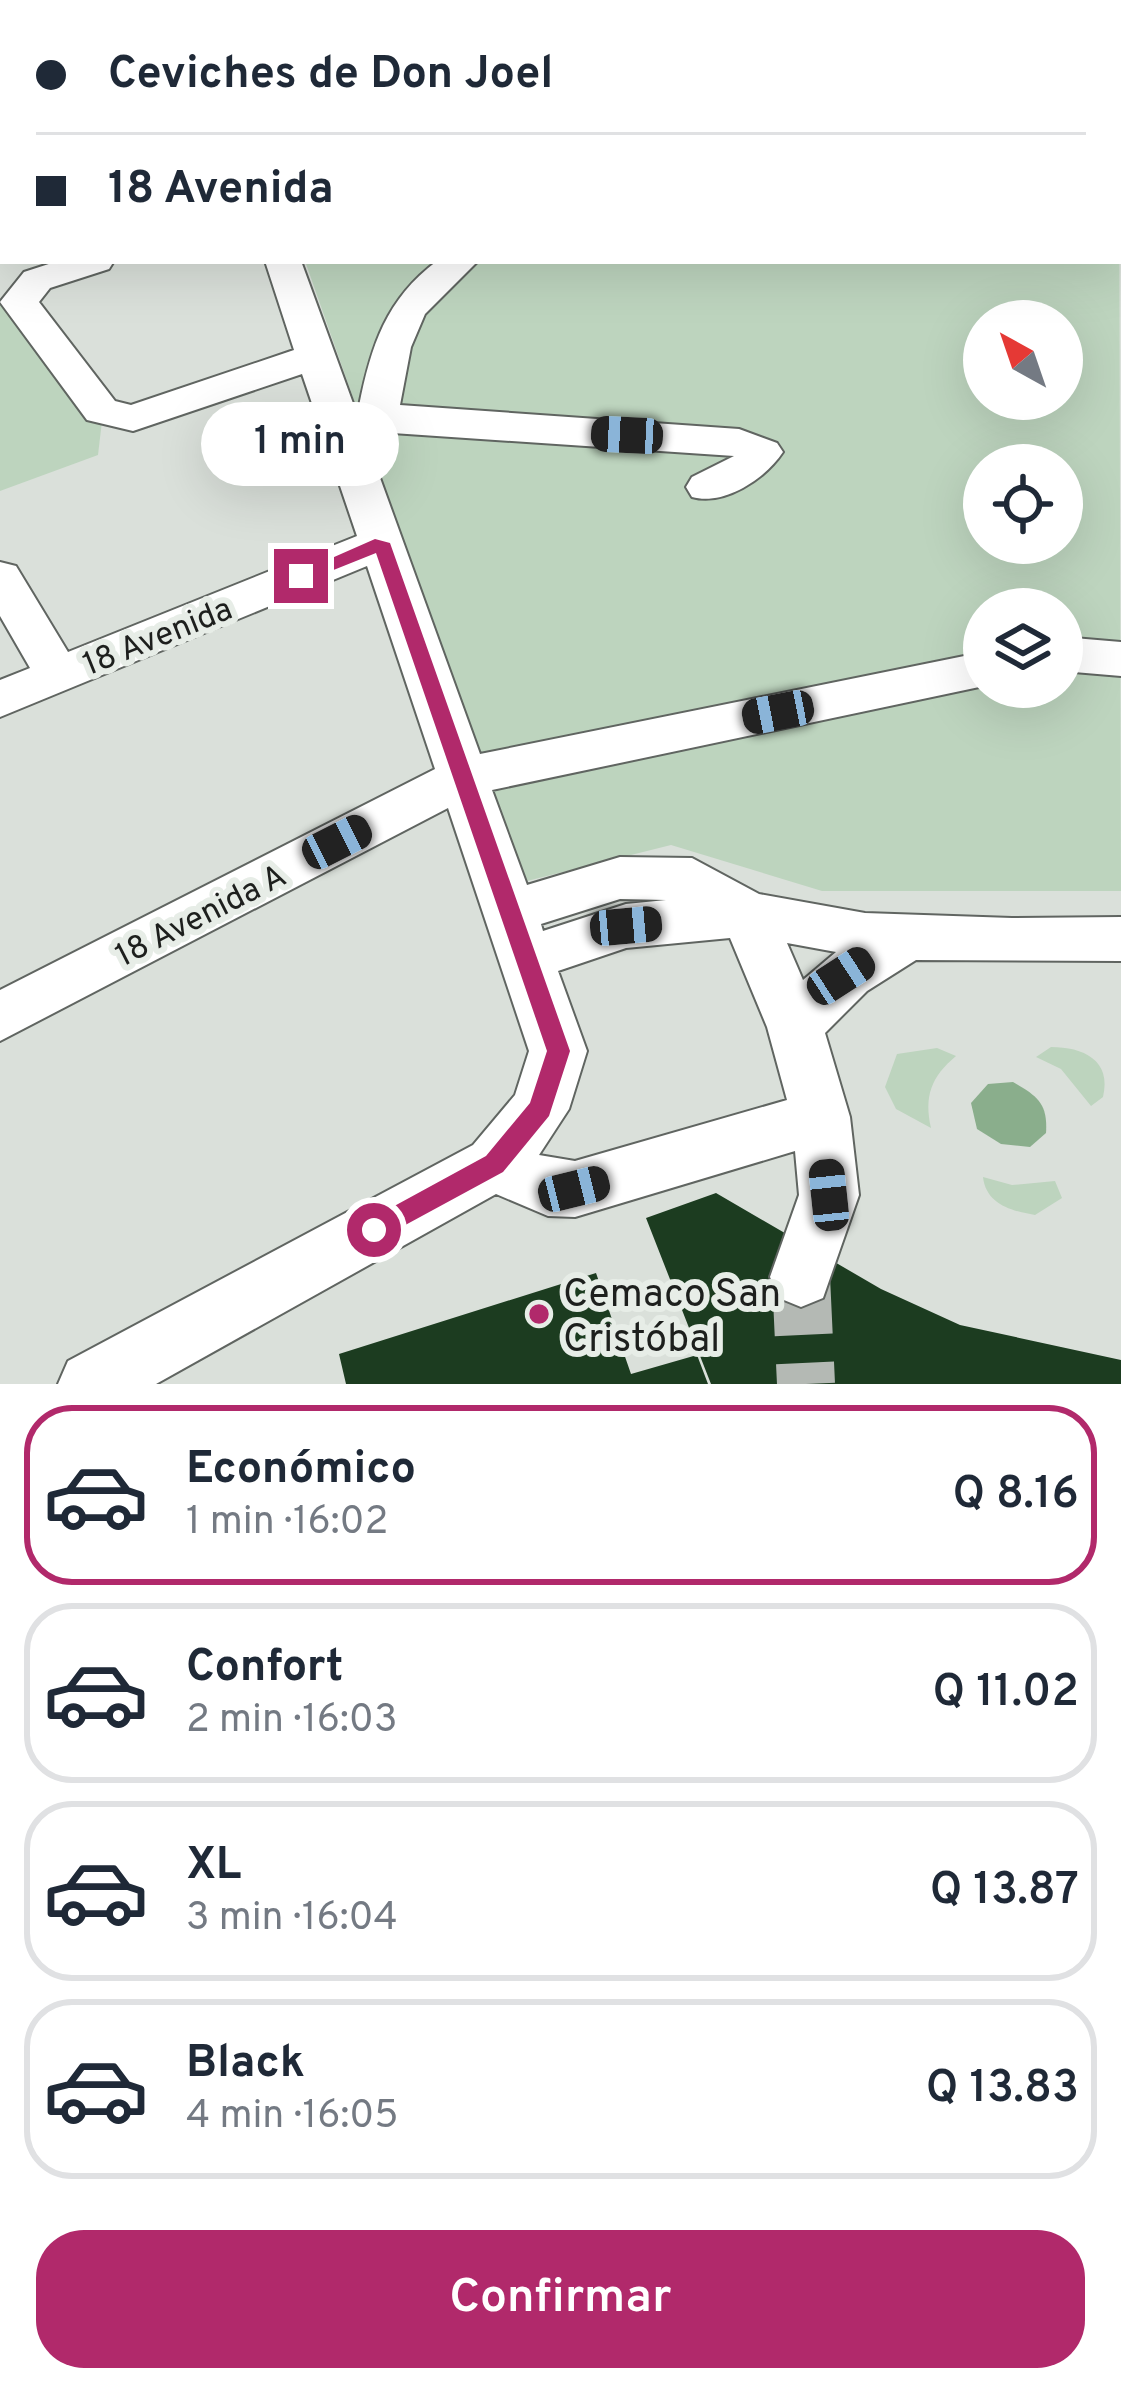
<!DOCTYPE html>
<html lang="es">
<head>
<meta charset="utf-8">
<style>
  body { margin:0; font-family:Overpass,sans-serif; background:#f2f2f3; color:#1f2937; height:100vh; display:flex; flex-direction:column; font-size:45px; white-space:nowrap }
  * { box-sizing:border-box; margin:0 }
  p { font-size:39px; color:#747a83 }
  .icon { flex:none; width:66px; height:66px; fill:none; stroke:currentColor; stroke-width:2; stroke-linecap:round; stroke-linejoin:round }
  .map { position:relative; height:1384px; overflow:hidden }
  .details { display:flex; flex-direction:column; background:#fff; flex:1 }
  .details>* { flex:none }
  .banner { position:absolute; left:0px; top:0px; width:1122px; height:264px; box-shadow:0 12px 48px #0002; display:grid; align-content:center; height:264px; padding:0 36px; background:#fff }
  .needle { width:78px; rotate:320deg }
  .tools { position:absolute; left:963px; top:300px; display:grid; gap:24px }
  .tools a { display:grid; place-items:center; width:120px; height:120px; border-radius:50%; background:#fff; box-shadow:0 12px 48px #0002; font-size:60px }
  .end { position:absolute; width:54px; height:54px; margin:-27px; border:15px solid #b1296b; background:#fff; box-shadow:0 0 0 6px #fff }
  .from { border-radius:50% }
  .bubble { position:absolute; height:84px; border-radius:42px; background:#fff; box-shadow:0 12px 48px #0002; font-size:39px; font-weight:600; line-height:84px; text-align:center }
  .car { position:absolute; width:36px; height:72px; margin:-36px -18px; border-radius:15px; box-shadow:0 0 9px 3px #0007; background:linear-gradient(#222 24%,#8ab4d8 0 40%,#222 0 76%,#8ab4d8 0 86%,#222 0) }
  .banner b { display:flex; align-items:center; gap:42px; height:114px; font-size:45px }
  .banner b+b { border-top:3px solid #e0e1e3 }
  .banner i { width:30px; height:30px; background:#1f2937 }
  ul { padding:21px 0 0; list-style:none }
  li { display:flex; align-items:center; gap:36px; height:180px; margin:0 24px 18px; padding:0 12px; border:6px solid #e0e1e3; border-radius:48px }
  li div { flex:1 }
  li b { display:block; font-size:45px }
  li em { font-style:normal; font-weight:600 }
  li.current { border-color:#b1296b }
  li>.icon { width:108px; height:108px; stroke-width:1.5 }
  .button { display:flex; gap:24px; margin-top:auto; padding:24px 36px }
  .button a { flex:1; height:138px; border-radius:48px; background:#b1296b; color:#fff; font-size:48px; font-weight:600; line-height:138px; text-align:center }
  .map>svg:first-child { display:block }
</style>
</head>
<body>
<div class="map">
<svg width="1121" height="1384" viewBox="0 0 1121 1384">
  <rect width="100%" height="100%" fill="#dae0da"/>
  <g fill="#bdd4be" fill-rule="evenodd">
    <path d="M1119,108L1121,891H822L671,845L523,882L305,261H1119ZM984,321H1062V399H984ZM984,465H1062V543H984ZM984,609H1062V687H984Z"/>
    <polygon points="0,301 22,306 102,421 98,455 0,491"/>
    <path d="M1051,1047C1083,1047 1112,1060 1103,1097L1091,1106L1061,1069L1036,1057Z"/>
    <path d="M937,1048L956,1056C931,1077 924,1096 931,1128L896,1109L885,1087L897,1054Z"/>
    <path d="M983,1177L1012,1185L1055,1181L1062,1198L1035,1215C1011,1211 986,1204 983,1177Z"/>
  </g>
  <path fill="#8aae8c" d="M1013,1082C1037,1096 1048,1103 1046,1133L1030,1147L1001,1144L977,1129L971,1103L988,1084Z"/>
  <g fill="#1c3c20">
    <polygon points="716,1193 881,1289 960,1325 1121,1360 1121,1384 711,1384 646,1218"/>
    <polygon points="596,1273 631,1374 697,1355 708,1384 346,1384 339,1354"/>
  </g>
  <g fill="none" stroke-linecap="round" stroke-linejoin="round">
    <polyline stroke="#b4b9b4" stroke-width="58" stroke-dasharray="58 28" stroke-linecap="butt" points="801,1277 806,1384"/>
    <defs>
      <g id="minor">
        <polygon points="177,0 207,0 208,3 178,3"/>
        <polygon points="438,0 468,0 470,3 440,3"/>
        <polygon points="0,16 3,16 0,35"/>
        <polygon points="3,137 3,157 0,158 0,138"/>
        <path d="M58,261H114L109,269L50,288L39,302L115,401L131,405L294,350L265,261H301L354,406H359C371,346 386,299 437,261H478L425,314L411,347L400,405L739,429L777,443L783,452C765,479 724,506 692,497L686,487L692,477L734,456L363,431L480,754L984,652V686L492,790L527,885L620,857L692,858L759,894L865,913L1012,918L1121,917V961L916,960L867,991L825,1033L850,1117L859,1195L823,1298L801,1307L779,1298L770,1277L799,1195L795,1151L575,1217L548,1216L496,1194L156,1384H58L68,1361L473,1145L515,1095L529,1051L448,808L0,1041V990L435,769L367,566L0,717V680L30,668L0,616V562L16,566L68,652L357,536L302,374L133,431L87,420L0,302L24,272ZM620,899L666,900L626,904L543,931L541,924ZM730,938L767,1027L787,1100L575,1161L539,1155L569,1109L587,1051L558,971L626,948ZM787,943L836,952L803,980Z"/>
        <polygon points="1062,637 1121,642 1121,676 1062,671"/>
      </g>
    </defs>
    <use href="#minor" stroke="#606561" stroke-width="4"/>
    <use href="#minor" fill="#fff" fill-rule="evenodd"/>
  </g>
  <polygon fill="#b1296b" points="375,539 390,543 570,1051 549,1116 503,1172 374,1242 365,1238 361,1230 365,1222 486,1156 530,1103 547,1051 376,553 301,583 291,576"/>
  <circle fill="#b1296b" stroke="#e7ede7" stroke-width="4.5" cx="539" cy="1314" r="12"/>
  <g text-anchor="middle" stroke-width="12" stroke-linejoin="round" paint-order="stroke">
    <g font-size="33" fill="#1d1f1d" stroke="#e7ede7">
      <text transform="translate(157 635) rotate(-22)" y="12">18 Avenida</text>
      <text transform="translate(200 914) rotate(-27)" y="12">18 Avenida A</text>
    </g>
    <g font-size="39" fill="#1d1f1d" stroke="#e7ede7" text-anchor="start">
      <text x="563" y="1306">Cemaco San<tspan x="563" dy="45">Cristóbal</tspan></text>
    </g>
  </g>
</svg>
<div class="tools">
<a><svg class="needle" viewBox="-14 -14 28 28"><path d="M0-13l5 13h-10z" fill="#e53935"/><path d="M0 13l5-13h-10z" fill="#747a83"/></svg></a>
<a><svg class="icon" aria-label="locate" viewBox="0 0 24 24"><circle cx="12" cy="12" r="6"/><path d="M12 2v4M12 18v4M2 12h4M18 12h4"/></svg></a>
<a><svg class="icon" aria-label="layers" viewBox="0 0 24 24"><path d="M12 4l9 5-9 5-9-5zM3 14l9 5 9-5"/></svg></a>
</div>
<i class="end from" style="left:374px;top:1230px"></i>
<i class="end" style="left:301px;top:576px"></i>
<div class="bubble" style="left:201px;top:402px;width:198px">1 min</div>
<i class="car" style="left:627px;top:435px;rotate:273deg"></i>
<i class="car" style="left:778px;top:712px;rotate:259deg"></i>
<i class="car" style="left:337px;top:842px;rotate:63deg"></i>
<i class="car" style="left:626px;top:926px;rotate:85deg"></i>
<i class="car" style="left:841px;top:976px;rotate:57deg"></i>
<i class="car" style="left:574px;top:1189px;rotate:76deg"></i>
<i class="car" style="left:829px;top:1195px;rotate:354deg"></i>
<div class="banner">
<b><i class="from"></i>Ceviches de Don Joel</b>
<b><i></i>18 Avenida</b>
</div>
</div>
<section class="details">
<ul>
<li class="current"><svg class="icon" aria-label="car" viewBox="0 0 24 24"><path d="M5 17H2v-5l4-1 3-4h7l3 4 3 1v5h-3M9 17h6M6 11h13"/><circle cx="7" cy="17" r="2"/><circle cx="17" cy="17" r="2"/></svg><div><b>Económico</b><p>1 min · 16:02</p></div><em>Q 8.16</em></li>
<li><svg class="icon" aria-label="car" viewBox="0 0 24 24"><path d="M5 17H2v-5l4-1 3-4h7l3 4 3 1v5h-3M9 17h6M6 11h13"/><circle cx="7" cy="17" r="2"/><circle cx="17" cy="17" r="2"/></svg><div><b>Confort</b><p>2 min · 16:03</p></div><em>Q 11.02</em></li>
<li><svg class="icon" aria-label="car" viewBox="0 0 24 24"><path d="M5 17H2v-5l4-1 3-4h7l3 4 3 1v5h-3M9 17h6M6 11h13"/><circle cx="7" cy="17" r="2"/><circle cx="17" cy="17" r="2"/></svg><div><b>XL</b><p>3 min · 16:04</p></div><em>Q 13.87</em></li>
<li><svg class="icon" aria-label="car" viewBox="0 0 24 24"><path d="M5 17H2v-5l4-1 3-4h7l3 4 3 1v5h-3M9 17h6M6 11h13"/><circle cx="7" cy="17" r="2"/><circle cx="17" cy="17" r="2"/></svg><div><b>Black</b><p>4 min · 16:05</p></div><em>Q 13.83</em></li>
</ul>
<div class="button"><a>Confirmar</a></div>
</section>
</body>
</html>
